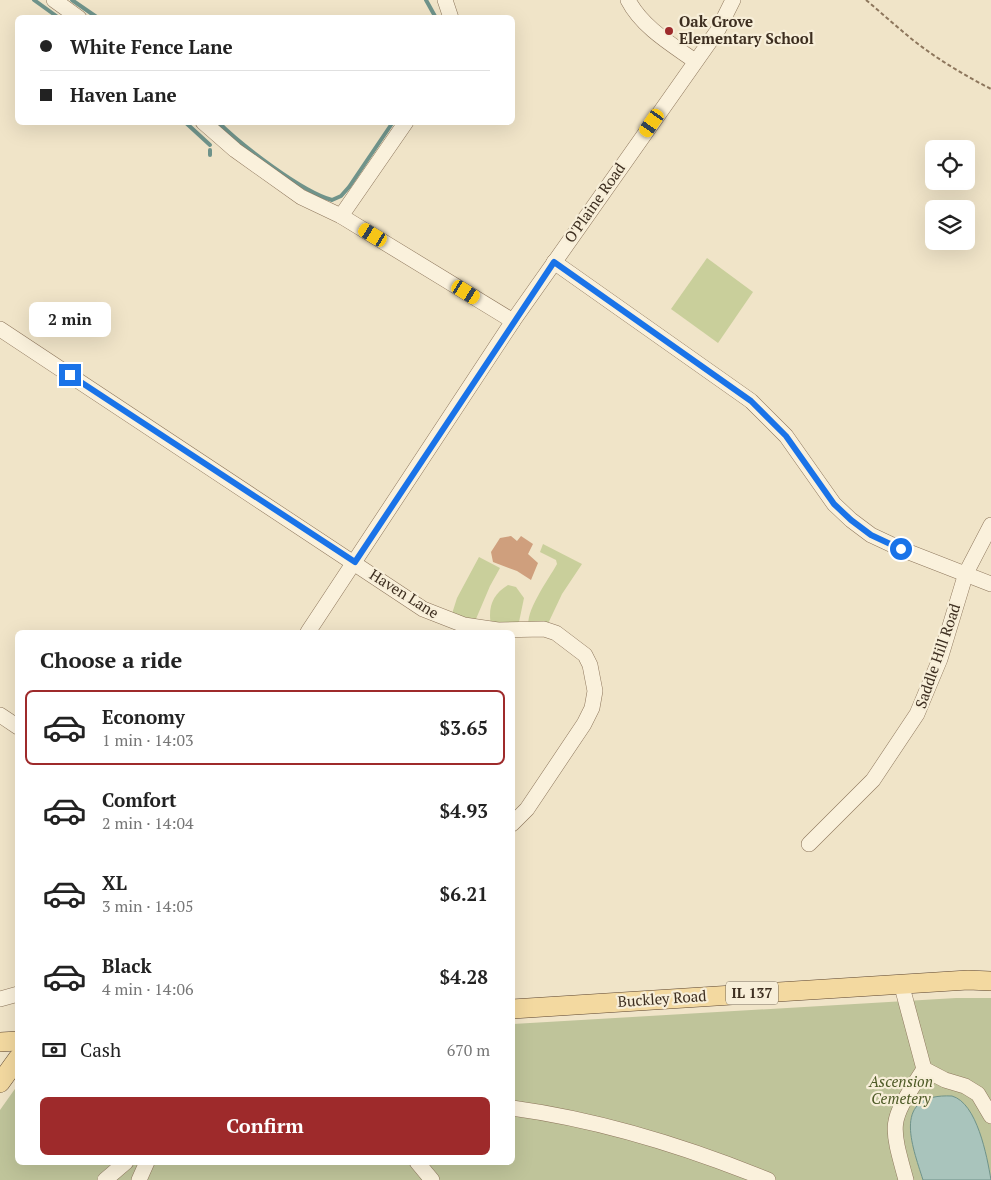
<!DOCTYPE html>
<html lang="en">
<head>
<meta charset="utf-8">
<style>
  body { margin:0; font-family:"PT Serif",serif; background:#f2f2f2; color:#222; height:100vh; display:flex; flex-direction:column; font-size:19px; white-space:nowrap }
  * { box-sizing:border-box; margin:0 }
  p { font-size:16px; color:#767676 }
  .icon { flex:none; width:28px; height:28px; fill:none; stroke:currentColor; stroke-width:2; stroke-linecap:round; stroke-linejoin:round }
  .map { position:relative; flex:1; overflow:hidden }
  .side { position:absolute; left:15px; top:630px; width:500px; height:535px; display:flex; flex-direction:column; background:#fff; border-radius:8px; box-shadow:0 5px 20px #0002 }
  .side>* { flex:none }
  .banner { position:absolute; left:15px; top:15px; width:500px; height:110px; border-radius:8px; box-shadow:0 5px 20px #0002; display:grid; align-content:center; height:110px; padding:0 25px; background:#fff }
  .buttons { position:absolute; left:925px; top:140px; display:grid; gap:10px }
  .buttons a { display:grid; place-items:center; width:50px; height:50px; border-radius:8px; background:#fff; box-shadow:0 5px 20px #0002; font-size:25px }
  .end { position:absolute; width:22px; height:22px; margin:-11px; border:6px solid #1a73e8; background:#fff; box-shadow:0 0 0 2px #fff }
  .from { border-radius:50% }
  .bubble { position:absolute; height:35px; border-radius:8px; background:#fff; box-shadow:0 5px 20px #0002; font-size:16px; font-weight:600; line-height:35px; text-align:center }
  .car { position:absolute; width:15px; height:30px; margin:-15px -8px; border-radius:6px; box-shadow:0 0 4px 1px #0007; background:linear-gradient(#f5c518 24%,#345 0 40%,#f5c518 0 76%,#345 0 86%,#f5c518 0) }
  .banner b { display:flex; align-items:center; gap:18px; height:48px; font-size:19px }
  .banner b+b { border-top:1px solid #e0e0e0 }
  .banner i { width:12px; height:12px; background:#222 }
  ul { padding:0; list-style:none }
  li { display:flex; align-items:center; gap:15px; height:75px; margin:0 10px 8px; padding:0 15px; border:2px solid transparent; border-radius:8px }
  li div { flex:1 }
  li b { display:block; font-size:19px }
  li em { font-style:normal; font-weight:600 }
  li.active { border-color:#9e2a2b }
  li>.icon { width:45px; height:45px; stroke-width:1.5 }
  h2 { padding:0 25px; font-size:22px; line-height:60px }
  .pay { display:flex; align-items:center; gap:12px; height:55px; padding:0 25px; font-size:19px }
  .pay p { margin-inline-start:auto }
  .button { display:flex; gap:10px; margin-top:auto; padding:10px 25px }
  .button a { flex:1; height:58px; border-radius:8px; background:#9e2a2b; color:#fff; font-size:20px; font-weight:600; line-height:58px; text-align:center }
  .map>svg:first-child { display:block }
</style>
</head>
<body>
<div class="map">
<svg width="991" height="1180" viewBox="0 0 991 1180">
  <rect width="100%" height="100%" fill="#f0e4c8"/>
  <g fill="#c9cf9b">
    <polygon points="707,258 753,292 718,343 671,309"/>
    <path d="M543,544L582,564L562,594L545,630L529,628C524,612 549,579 557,564L556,560L540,552Z"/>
    <polygon points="479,557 500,568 490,586 473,626 450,620 457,598"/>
    <path d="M508,585L516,587L524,598L519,622L515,629H492C487,610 491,595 508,585Z"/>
  </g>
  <polygon fill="#bfc49a" points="956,998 991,998 991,1180 0,1180 0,1110 17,1086 18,1162 512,1162 513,1024"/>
  <path fill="#a9c4bc" stroke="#6f938a" d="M952,1096C977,1103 987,1156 991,1180H923C912,1145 891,1093 952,1096Z"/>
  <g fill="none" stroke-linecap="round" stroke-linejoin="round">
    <g stroke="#6f938a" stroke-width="4">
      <polyline points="34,0 59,18"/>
      <polyline points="72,0 98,18"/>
      <polyline points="426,0 436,18"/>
      <polyline points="185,122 210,145"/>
      <path d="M218,122C241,145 302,192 332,200L341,196L349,187L393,122"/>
      <polyline points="210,155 210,150"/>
    </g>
  </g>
  <polygon fill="#cf9f7d" points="511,536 517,541 521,536 533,544 528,554 538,563 531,580 517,571 493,562 491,552 500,538"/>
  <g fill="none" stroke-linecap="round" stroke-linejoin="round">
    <defs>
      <g id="minor">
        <polyline points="54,0 79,18"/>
        <polyline points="445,0 451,18"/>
        <path d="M628,0C642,27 671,44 695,61"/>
        <polyline points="203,122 235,150 301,197 341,216 513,321"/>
        <polyline points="341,216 406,122"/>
        <polyline points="554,262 751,401 786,436 834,504 851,520 871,535 901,549 991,584"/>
        <polyline points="0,329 423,609 464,625 498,630 544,629 556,633 585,655 590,665 595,691 592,708 584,724 527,809 512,824"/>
        <polyline points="308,632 513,321 718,30 733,0"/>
        <polyline points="0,715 18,727"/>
        <polyline points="809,844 873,780 917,714 940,659 966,573 991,525"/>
        <path d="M901,983L924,1069C890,1122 889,1119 906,1180"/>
        <polyline points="0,999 18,994"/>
        <polyline points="924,1069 945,1080 965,1086 978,1094 991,1116"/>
        <path d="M512,1108C600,1120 687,1147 768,1180"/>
        <polyline points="417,1162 432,1180"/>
        <polyline points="105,1180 126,1162"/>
        <polyline points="139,1180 147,1162"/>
      </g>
      <g id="major">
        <polyline points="512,1009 968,980 991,981"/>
        <polyline points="0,1042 18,1041"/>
        <polyline points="0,1083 18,1058"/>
      </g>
    </defs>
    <use href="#minor" stroke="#8d765c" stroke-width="16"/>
    <use href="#major" stroke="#5b4430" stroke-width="20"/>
    <path stroke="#8d765c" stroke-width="2" stroke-dasharray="4 2.5" stroke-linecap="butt" d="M866,0C878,10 889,20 901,30C927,53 960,73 991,89"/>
    <use href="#minor" stroke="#faf1dc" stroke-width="15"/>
    <use href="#major" stroke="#f3d9a0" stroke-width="19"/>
  </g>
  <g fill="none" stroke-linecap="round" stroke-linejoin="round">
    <polyline stroke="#1a73e8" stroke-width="6" points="70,375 355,562 554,262 751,401 786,436 834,504 851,520 871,535 901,549"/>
  </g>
  <circle fill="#9e2a2b" stroke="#f7eed8" stroke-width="2" cx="669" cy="31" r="5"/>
  <g text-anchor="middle" stroke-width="4.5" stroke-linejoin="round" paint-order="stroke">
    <rect fill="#f7eed8" stroke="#756857" stroke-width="1" x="726" y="981.5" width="52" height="23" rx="4"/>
    <g font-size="14" font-weight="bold" fill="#3d2e20">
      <text x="752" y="998">IL 137</text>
    </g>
    <g font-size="15" font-weight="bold" fill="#3d2e20" stroke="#f7eed8" text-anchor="start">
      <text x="679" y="27">Oak Grove<tspan x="679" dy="17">Elementary School</tspan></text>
    </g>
    <g font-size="15" fill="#3d2e20" stroke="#f7eed8">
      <text transform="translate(595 203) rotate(-55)" y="5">O'Plaine Road</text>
      <text transform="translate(404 594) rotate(32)" y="5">Haven Lane</text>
      <text transform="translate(938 656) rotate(-71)" y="5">Saddle Hill Road</text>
      <text transform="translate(662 999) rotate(-4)" y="5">Buckley Road</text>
    </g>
    <g font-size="15" font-style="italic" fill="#4d5a26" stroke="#f7eed8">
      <text x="901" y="1087">Ascension<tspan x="901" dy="17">Cemetery</tspan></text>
    </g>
  </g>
</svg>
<div class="buttons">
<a><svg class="icon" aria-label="locate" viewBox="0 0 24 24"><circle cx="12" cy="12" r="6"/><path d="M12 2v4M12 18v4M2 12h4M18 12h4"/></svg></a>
<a><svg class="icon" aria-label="layers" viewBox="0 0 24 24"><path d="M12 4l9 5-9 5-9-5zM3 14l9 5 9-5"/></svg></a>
</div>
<i class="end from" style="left:901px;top:549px"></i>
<i class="end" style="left:70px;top:375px"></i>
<div class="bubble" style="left:29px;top:302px;width:82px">2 min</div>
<i class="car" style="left:652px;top:123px;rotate:215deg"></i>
<i class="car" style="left:373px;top:235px;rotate:301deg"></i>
<i class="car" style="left:466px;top:292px;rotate:122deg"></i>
<div class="banner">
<b><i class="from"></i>White Fence Lane</b>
<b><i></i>Haven Lane</b>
</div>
<section class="side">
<h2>Choose a ride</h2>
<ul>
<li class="active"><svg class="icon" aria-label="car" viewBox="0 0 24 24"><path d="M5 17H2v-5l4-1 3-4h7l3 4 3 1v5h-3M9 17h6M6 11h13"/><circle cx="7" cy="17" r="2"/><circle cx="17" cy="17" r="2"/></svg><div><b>Economy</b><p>1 min · 14:03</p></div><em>$3.65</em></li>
<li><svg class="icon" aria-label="car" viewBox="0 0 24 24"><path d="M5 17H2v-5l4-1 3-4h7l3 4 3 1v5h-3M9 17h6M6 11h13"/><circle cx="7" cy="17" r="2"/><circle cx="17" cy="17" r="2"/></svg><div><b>Comfort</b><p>2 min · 14:04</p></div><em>$4.93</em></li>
<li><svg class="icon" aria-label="car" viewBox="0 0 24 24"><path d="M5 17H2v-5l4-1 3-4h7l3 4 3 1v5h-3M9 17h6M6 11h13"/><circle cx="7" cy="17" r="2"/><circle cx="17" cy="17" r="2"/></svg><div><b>XL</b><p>3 min · 14:05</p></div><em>$6.21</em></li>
<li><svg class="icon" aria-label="car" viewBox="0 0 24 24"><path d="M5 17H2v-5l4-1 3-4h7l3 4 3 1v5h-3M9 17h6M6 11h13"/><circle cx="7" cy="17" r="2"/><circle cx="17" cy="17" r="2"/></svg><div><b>Black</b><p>4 min · 14:06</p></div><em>$4.28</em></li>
</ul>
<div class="pay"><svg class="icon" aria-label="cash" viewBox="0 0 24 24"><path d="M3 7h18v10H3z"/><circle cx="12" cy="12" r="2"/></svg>Cash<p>670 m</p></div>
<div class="button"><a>Confirm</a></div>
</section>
</div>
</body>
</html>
